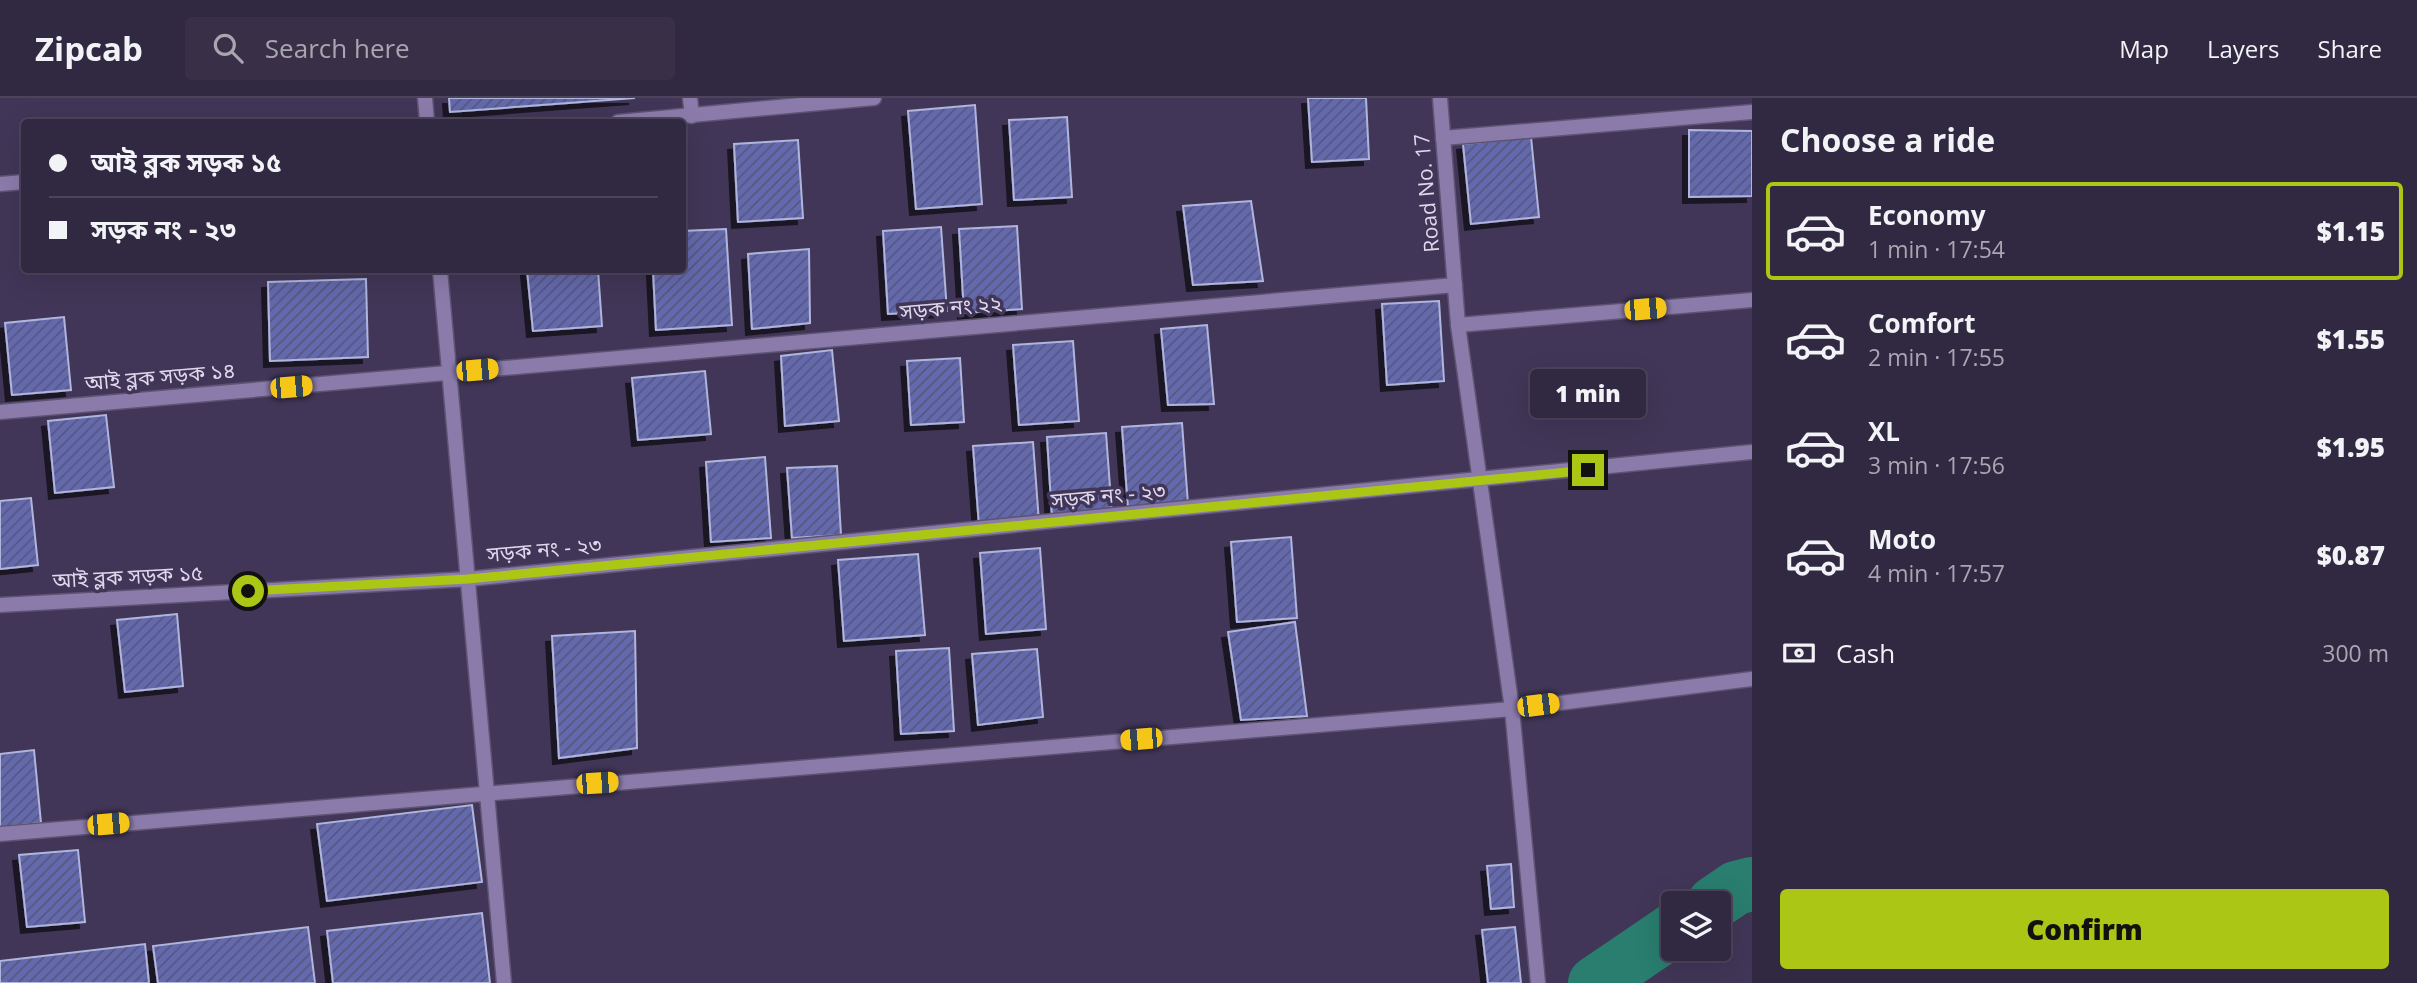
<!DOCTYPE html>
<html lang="en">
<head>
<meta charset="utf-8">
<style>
  body { margin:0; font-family:"Open Sans","Noto Sans Bengali",sans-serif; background:#393048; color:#f1f3f6; height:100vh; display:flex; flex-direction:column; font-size:26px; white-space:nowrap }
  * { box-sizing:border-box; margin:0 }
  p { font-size:23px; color:#a8a6b1 }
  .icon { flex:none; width:38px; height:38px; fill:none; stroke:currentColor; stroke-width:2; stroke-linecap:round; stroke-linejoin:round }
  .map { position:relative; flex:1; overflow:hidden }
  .side { display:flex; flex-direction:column; background:#312841; width:665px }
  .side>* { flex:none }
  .banner { position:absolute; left:21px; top:21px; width:665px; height:154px; border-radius:7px; box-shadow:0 7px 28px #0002,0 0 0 2px #4c445a; display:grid; align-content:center; height:154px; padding:0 28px; background:#312841 }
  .tools { position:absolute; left:1661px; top:793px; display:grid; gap:14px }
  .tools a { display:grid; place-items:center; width:70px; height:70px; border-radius:7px; background:#312841; box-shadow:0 7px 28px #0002,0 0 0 2px #4c445a; font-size:35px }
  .end { position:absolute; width:32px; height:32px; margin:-16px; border:9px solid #abc615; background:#111; box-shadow:0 0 0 4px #111 }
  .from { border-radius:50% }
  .bubble { position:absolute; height:49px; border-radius:7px; background:#312841; box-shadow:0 7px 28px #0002,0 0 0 2px #4c445a; font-size:23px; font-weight:800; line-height:49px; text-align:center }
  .car { position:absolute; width:21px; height:42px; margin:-21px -10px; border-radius:9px; box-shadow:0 0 5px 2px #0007; background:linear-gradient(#f5c518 24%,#345 0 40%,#f5c518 0 76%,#345 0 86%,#f5c518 0) }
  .banner b { display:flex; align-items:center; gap:24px; height:66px; font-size:26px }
  .banner b+b { border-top:2px solid #4c445a }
  .banner i { width:18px; height:18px; background:#f1f3f6 }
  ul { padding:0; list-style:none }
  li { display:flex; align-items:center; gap:21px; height:98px; margin:0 14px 10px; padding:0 14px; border:4px solid transparent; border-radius:7px }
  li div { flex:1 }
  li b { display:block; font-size:26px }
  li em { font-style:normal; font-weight:800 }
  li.current { border-color:#abc615 }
  li>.icon { width:63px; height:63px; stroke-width:1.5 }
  h2 { padding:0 28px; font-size:32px; line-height:84px }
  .pay { display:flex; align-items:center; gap:18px; height:77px; padding:0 28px; font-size:26px }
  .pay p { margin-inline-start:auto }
  .cta { display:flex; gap:14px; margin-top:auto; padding:14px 28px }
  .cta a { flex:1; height:80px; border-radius:7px; background:#abc615; color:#111; font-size:28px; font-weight:800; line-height:80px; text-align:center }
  header { display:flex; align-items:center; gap:42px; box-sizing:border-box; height:98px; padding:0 35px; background:#312841; border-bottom:2px solid #4c445a }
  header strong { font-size:33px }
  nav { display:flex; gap:38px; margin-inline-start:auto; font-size:24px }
  .search { width:490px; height:63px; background:#393048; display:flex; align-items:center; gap:18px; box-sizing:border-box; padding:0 24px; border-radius:7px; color:#a8a6b1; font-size:26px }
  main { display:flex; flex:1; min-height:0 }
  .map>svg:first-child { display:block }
</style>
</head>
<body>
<header>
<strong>Zipcab</strong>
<div class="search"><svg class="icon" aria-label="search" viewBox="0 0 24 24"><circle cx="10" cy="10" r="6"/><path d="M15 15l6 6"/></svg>Search here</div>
<nav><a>Map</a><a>Layers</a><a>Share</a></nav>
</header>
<main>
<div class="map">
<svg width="1752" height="885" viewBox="0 0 1752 885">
  <defs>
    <pattern id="building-hatch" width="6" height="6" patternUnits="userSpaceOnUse" patternTransform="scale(1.75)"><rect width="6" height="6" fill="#6469ac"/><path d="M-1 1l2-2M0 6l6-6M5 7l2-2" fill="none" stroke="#55577f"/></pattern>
    <filter id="shadow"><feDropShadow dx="-6" dy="6" stdDeviation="0" flood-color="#0009"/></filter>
  </defs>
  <rect width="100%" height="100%" fill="#413657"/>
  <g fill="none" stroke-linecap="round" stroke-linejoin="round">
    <g stroke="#297e6f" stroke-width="54">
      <polyline points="1714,805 1736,790 1752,786"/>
      <polyline points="1595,885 1673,832"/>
    </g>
  </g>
  <g fill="url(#building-hatch)" stroke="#b0b5dd" stroke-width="2" filter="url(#shadow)">
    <polygon points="449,0 635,0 450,14"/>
    <polygon points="1308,0 1366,0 1369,61 1312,64"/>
    <polygon points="975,7 982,106 916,111 908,13"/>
    <polygon points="1067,19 1072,99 1014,102 1009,22"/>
    <polygon points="1689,32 1752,33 1752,98 1689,99"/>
    <polygon points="1531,39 1539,119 1471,126 1463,46"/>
    <polygon points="798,42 803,120 738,124 734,46"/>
    <polygon points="1251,103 1263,183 1193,187 1183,108"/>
    <polygon points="1017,128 1022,211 964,215 959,131"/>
    <polygon points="941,129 947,213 888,216 883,133"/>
    <polygon points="726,131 732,227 656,232 653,172 682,172 682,133"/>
    <polygon points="809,151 810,225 752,231 748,156"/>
    <polygon points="527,172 598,172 602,228 533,233"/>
    <polygon points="366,181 368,259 270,263 268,184"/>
    <polygon points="1439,203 1444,283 1387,287 1382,206"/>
    <polygon points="64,219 71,292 12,297 5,225"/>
    <polygon points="1207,227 1214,306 1168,307 1161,231"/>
    <polygon points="1073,243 1079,323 1019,327 1013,247"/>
    <polygon points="832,252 839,323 785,328 781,258"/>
    <polygon points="960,260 964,324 911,327 907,263"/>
    <polygon points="705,273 711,336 638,342 632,280"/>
    <polygon points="106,317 114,389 55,395 48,323"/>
    <polygon points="1182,325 1188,406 1128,410 1122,329"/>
    <polygon points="1106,335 1112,416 1052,420 1047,339"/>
    <polygon points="1033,344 1039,424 979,428 973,348"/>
    <polygon points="765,359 771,440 711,444 706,364"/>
    <polygon points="837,368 841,437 792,440 787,370"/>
    <polygon points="31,400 38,467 0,471 0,403"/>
    <polygon points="1291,439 1297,520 1237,524 1231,444"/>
    <polygon points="1040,450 1046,531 986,536 980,455"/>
    <polygon points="918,456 925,537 844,543 838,462"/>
    <polygon points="177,516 183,588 125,594 117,522"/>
    <polygon points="1295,524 1307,618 1241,622 1228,534"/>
    <polygon points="635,533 637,650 559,660 552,538"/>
    <polygon points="949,550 954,633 901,636 896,553"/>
    <polygon points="1037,551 1043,619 978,627 972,556"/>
    <polygon points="34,652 41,725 0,729 0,656"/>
    <polygon points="472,707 482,784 327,803 317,726"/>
    <polygon points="78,752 85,824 27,829 19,757"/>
    <polygon points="1511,766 1514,809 1491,811 1487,768"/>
    <polygon points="482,815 490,885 333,885 327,833"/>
    <polygon points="308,829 315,885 158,885 153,848"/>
    <polygon points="1515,829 1521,885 1488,885 1482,832"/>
    <polygon points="145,846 149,885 0,885 0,863"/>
  </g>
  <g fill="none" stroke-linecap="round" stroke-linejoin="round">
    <defs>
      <g id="minor">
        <polyline points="690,0 692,18"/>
        <polyline points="1440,0 1458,227 1512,611 1538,885"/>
        <polyline points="618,24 874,0"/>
        <polyline points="1443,40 1752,14"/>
        <polyline points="0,86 24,84"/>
        <polyline points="1458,227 1752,202"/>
        <polyline points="0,314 1455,187"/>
        <polyline points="0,507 468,481 1752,354"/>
        <polyline points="0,736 1512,611 1752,581"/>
      </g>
      <g id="tertiary">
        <polyline points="425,0 427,24"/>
        <polyline points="440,172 504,885"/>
      </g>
    </defs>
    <use href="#minor" stroke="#5d5372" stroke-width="17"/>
    <use href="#tertiary" stroke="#5d5372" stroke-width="17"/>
    <use href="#minor" stroke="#8b7bab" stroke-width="14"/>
    <use href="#tertiary" stroke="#8b7bab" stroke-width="14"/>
  </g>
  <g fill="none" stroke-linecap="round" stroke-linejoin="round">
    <polyline stroke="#abc615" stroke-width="9" points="248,493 468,481 1588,372"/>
  </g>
  <g text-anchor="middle" stroke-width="7" stroke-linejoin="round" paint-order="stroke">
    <g font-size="21" fill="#dfd8ed" stroke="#413657">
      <text transform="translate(1427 95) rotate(-95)" y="7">Road No. 17</text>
      <text transform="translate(951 210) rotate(-5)" y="7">সড়ক নং ২২</text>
      <text transform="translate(160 279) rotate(-5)" y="7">আই ব্লক সড়ক ১৪</text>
      <text transform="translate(1108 398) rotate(-5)" y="7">সড়ক নং - ২৩</text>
      <text transform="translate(544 452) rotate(-5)" y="7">সড়ক নং - ২৩</text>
      <text transform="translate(128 479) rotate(-3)" y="7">আই ব্লক সড়ক ১৫</text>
    </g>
  </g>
</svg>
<div class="tools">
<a><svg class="icon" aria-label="layers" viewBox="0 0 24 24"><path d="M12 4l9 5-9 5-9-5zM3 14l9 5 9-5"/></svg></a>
</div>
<i class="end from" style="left:248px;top:493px"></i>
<i class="end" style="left:1588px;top:372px"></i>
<div class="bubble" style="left:1530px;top:271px;width:116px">1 min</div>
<i class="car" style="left:1645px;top:211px;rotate:85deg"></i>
<i class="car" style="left:477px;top:272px;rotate:85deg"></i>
<i class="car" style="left:291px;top:289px;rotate:85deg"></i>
<i class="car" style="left:1538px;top:607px;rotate:83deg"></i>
<i class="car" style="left:1141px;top:641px;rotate:265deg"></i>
<i class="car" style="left:597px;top:685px;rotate:86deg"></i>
<i class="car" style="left:108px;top:726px;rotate:85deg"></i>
<div class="banner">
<b><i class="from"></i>আই ব্লক সড়ক ১৫</b>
<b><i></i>সড়ক নং - ২৩</b>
</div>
</div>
<section class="side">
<h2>Choose a ride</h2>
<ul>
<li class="current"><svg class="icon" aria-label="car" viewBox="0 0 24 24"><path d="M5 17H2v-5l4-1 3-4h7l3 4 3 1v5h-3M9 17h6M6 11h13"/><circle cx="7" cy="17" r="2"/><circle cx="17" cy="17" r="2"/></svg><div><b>Economy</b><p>1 min · 17:54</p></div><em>$1.15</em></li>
<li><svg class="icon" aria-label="car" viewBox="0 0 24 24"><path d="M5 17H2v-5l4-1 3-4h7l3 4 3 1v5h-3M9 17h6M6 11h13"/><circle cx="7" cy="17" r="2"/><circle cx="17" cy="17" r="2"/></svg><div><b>Comfort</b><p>2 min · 17:55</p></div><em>$1.55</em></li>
<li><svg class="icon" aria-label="car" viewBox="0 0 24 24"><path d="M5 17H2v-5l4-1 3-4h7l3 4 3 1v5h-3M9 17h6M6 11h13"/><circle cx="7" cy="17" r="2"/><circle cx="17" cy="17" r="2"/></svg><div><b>XL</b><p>3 min · 17:56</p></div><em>$1.95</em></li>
<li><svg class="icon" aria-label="car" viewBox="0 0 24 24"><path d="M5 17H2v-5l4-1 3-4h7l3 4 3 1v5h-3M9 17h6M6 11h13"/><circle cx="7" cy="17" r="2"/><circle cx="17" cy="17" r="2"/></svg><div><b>Moto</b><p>4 min · 17:57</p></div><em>$0.87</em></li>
</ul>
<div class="pay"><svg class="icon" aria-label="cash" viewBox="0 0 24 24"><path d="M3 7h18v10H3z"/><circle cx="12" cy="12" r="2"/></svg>Cash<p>300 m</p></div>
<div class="cta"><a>Confirm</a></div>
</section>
</main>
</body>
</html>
